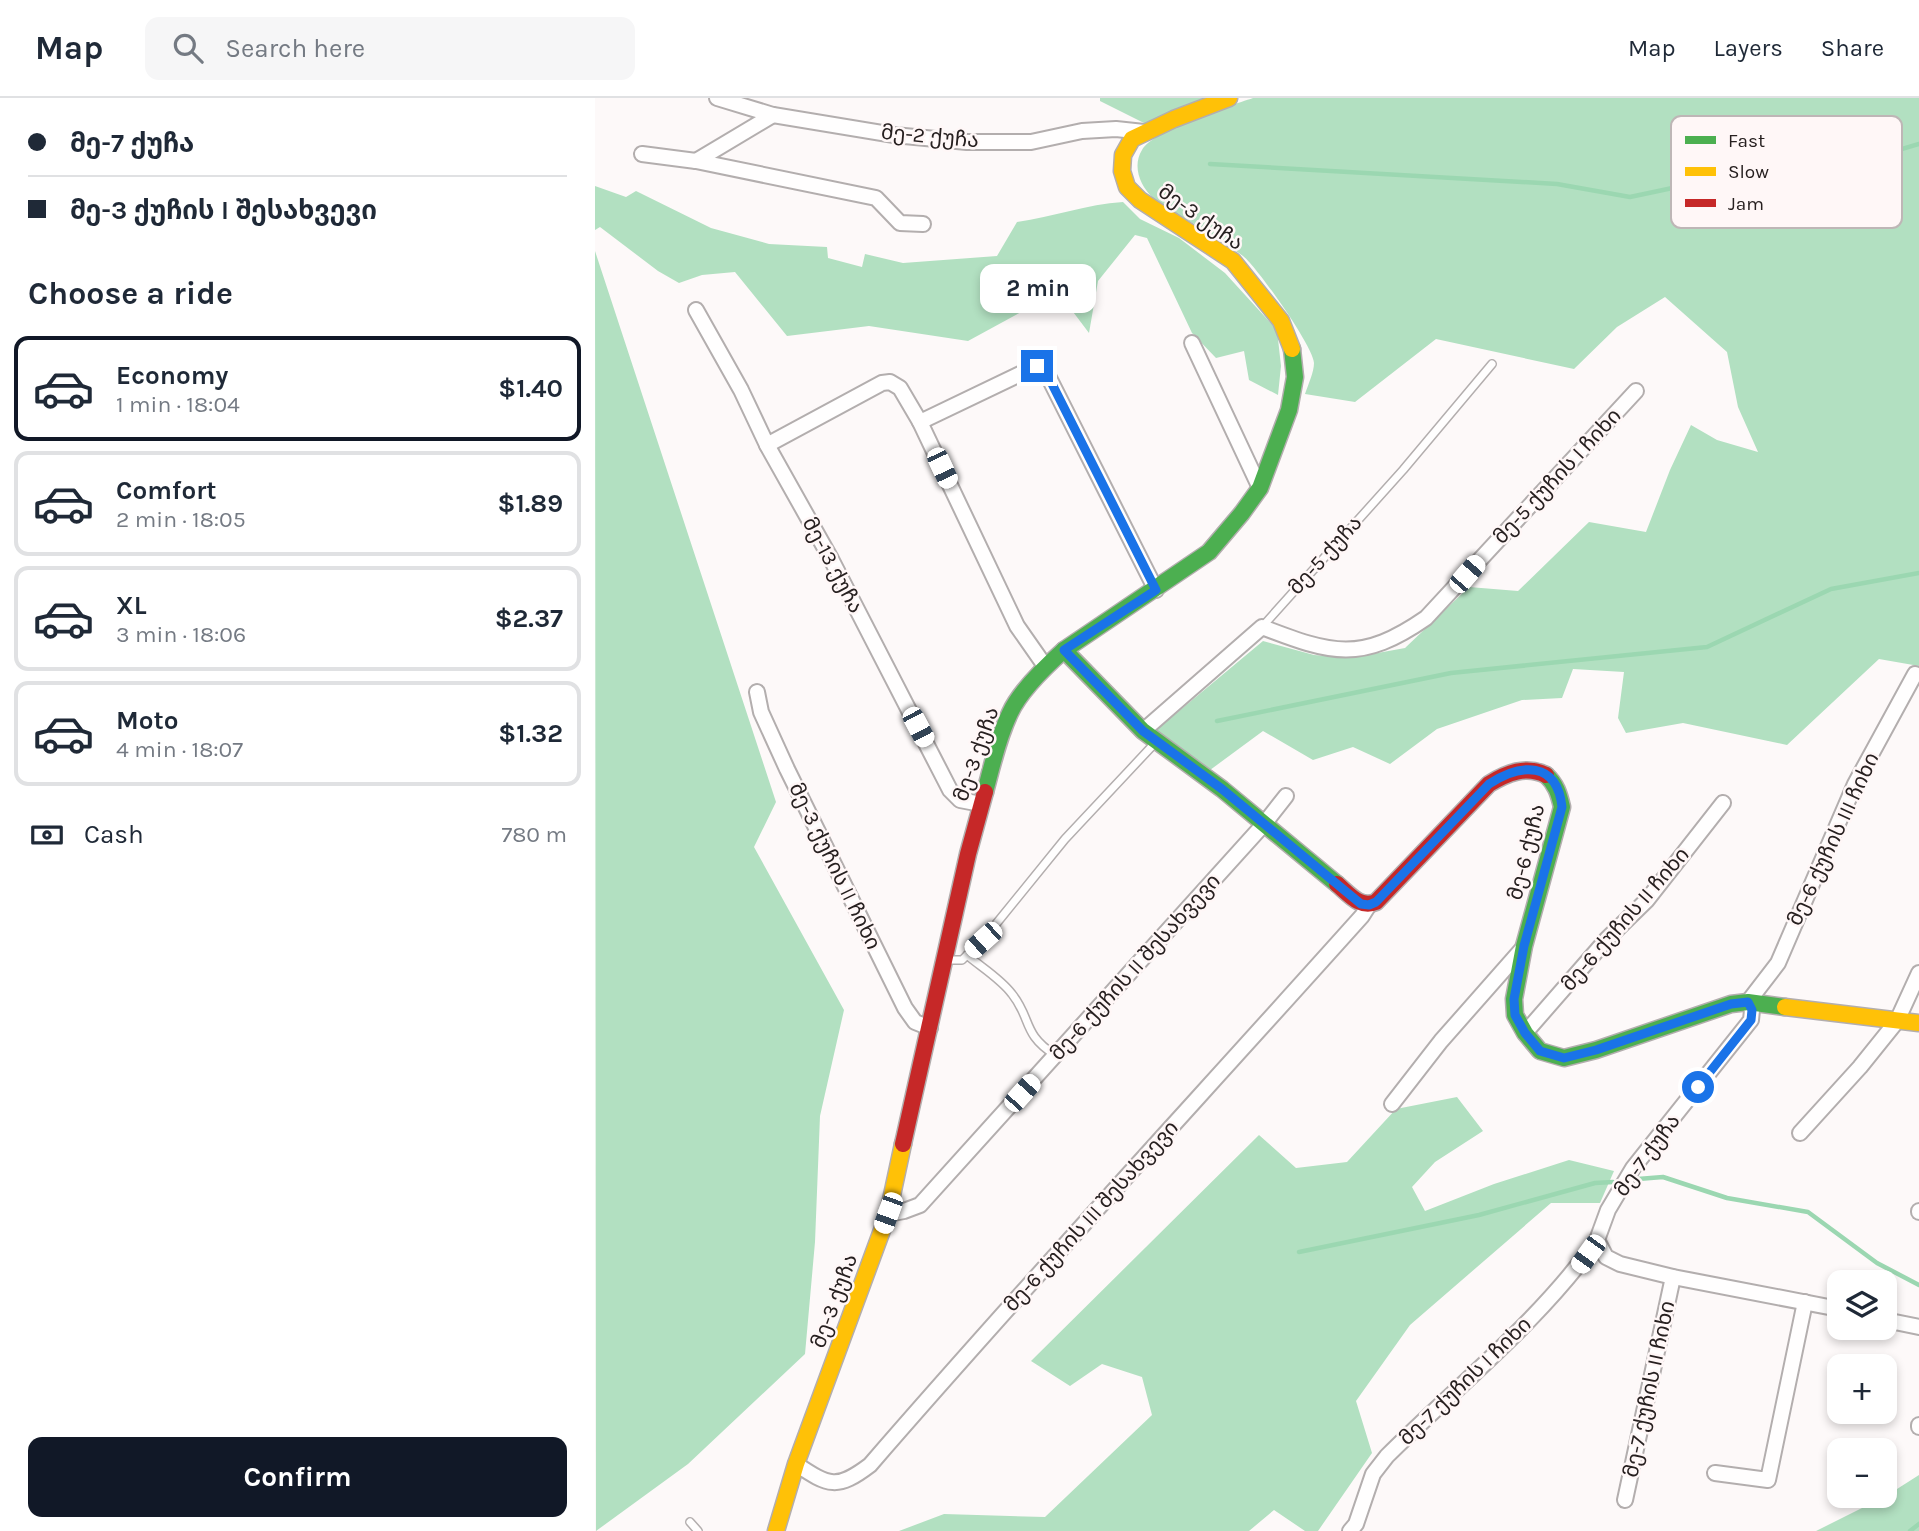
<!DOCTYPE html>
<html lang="en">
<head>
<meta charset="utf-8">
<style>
  body { margin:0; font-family:Karla,"Noto Sans Georgian",sans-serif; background:#f6f6f7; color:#1f2937; height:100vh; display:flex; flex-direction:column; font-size:26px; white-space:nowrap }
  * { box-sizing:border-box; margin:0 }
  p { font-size:23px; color:#747a83 }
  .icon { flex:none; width:38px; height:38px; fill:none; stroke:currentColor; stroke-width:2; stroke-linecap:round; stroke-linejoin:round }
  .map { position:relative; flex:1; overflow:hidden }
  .panel { display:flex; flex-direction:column; background:#fff; width:595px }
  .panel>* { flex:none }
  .banner { display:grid; align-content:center; height:154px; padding:0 28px; background:#fff }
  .controls { position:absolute; left:1232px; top:1172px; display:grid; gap:14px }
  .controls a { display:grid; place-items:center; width:70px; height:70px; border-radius:14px; background:#fff; box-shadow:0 4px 10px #0003; font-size:35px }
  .end { position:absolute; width:32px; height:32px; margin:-16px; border:9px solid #1a73e8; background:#fff; box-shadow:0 0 0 4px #fff }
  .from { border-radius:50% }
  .bubble { position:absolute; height:49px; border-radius:14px; background:#fff; box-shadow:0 4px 10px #0003; font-size:23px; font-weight:700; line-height:49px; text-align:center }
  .car { position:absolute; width:21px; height:42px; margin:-21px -10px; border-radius:9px; box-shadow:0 0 5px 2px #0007; background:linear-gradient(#fff 24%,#345 0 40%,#fff 0 76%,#345 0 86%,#fff 0) }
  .banner b { display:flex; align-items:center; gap:24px; height:66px; font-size:26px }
  .banner b+b { border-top:2px solid #e0e1e3 }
  .banner i { width:18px; height:18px; background:#1f2937 }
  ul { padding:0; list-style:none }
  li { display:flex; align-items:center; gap:21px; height:105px; margin:0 14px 10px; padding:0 14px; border:4px solid #e0e1e3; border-radius:14px }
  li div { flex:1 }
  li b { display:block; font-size:26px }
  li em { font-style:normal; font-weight:700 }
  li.current { border-color:#111827 }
  li>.icon { width:63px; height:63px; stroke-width:1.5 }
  h2 { padding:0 28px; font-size:32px; line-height:84px }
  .pay { display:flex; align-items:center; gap:18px; height:77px; padding:0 28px; font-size:26px }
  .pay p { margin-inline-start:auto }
  .primary-button { display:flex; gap:14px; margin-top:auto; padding:14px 28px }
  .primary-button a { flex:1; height:80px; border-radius:14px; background:#111827; color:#fff; font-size:28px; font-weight:700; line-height:80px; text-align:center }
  header { display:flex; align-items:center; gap:42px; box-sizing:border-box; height:98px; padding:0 35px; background:#fff; border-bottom:2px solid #e0e1e3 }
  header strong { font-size:33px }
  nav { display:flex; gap:38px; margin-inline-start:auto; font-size:24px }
  .search { width:490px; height:63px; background:#f6f6f7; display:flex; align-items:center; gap:18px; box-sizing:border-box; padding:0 24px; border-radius:14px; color:#747a83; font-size:26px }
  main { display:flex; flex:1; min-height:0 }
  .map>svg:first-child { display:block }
</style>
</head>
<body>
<header>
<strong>Map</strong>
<div class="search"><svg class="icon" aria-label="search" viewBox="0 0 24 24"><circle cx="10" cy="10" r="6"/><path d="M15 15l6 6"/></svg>Search here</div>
<nav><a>Map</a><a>Layers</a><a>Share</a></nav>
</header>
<main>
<section class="panel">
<div class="banner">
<b><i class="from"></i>მე-7 ქუჩა</b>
<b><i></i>მე-3 ქუჩის I შესახვევი</b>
</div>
<h2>Choose a ride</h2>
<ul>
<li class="current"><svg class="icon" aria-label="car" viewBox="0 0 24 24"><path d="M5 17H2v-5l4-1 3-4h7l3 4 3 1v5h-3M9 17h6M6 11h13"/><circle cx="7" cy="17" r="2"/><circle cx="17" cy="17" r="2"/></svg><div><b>Economy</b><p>1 min · 18:04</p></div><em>$1.40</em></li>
<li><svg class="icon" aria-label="car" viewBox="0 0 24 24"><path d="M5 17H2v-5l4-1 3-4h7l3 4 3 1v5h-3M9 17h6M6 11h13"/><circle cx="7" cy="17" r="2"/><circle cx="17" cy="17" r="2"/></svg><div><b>Comfort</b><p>2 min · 18:05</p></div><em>$1.89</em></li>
<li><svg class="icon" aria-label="car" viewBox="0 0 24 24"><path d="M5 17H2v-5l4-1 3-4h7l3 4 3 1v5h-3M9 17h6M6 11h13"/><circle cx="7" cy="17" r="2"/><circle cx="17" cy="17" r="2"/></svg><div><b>XL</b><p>3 min · 18:06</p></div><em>$2.37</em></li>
<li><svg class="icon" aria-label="car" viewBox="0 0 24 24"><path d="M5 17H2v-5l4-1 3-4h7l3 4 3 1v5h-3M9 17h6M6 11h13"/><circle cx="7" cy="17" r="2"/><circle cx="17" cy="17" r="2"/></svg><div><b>Moto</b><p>4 min · 18:07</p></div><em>$1.32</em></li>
</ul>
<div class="pay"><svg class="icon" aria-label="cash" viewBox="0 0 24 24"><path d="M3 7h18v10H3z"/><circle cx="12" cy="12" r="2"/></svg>Cash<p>780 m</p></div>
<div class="primary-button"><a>Confirm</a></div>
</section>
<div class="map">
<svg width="1324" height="1433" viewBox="0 0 1324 1433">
  <rect width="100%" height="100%" fill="#fdf9f9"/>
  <g fill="#b2e0c1">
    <polygon points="505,0 613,0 551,26 505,3"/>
    <path d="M658,0H1324V568L1284,561L1192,647L1088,625L1031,635L1023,620L1029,574L978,571L967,600L927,602L842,631L795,666L758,649L718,662L668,633L611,675L560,633L668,543L719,557L755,560L810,550L874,489L923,493L994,424L1051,434L1075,372L1096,327L1122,342L1163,354L1143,309L1132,254L1070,199L1022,229L979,271L841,241L760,304L710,296C713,287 719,274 719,265C718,248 662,169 648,158C629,144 609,132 589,120C579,114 566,108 558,100C545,88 537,68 547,52C560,31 632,9 658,0Z"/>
    <path d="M0,88L31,99L41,93L116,130L174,146L232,149L233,160L267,169L270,156L308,165L402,158L422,124C458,119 492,106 528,104L545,121L584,140L630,175L682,232L686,268L683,297L654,282L649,253L621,260L597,235L552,140L540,137L503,183L494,235L463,194L373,243L274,228L192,238L140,174L107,177L84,185L63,173L5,129L0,132Z"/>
    <polygon points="0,153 181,704 159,749 249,912 225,1018 220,1144 210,1256 93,1366 1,1433"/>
    <polygon points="862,999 888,1033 840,1064 817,1089 830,1113 899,1086 974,1062 1019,1073 1005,1105 956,1105 815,1227 761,1303 777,1355 723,1433 710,1433 679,1412 654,1433 304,1433 349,1416 450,1419 557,1317 547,1279 507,1266 475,1288 436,1263 664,1037 701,1070 752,1064 801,1011"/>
    <polygon points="1324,1377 1324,1433 1221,1433 1291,1398"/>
  </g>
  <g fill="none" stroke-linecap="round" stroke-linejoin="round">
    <g stroke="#9bd7b1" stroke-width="4.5">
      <polyline points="615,66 962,86 1035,99 1101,85 1230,74 1324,46"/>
      <polyline points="622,623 856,575 1112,549 1236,491 1324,475"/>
      <polyline points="1043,1081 1068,1079 1132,1100 1213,1114 1282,1165 1324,1187"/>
      <polyline points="704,1154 884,1117 1000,1085 1018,1084"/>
      <polyline points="1315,1433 1324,1426"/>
    </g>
    <defs>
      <g id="lane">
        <polyline points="667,529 808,372 897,266"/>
        <path d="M372,857C386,869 406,881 417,896C437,921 427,936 460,957"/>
        <polyline points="351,862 367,862 388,842 470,741 560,645"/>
        <polyline points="95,1424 103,1433"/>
      </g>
      <g id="street">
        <polyline points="122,0 178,17 299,37 372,44 436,44 487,33 521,31 549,34"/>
        <polyline points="47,56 101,63 281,100 305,125 328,126"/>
        <polyline points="101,63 178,17"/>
        <polyline points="101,212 146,292 172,347 236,461 355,692 365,702 386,706"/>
        <polyline points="597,245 665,390"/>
        <polyline points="325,324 442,268 450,272 561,492"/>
        <polyline points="172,347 287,285 295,284 305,290 325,324 422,528 450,568"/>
        <polyline points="162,594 166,614 192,671 310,910 320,924 335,930"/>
        <path d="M548,633L667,529C737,556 766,565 831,520L1041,293"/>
        <polyline points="930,935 1012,841 1052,802 1128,705"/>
        <polyline points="797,1006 846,943 929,849"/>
        <polyline points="1205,1035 1265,969 1302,923 1324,875"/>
        <polyline points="1324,1114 1324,1113"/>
        <polyline points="293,1116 309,1113 325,1107 669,726 691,698"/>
        <polyline points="1244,1211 1078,1179 1025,1166 1011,1159 1002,1142 1013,1112 1038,1070 1156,922 1157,912 1153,904 1183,865 1260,686 1320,576"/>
        <polyline points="1290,1222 1324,1229"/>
        <polyline points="1324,1329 1324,1327"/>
        <path d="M201,1366C234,1388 242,1392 275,1367C436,1181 603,1001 767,818L774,807"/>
        <polyline points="1120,1375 1173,1382 1210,1204"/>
        <polyline points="1030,1402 1078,1179"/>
        <path d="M755,1433L761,1426L778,1376L792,1358C863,1287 944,1224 1002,1142"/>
      </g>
      <g id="fast">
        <polyline points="469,552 548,633 627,691 742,786"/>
        <path d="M951,677C961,686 964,696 967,709L929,848L919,901L920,917L930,935L945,953L969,960L1001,952L1136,906L1153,904L1190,909"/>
        <path d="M390,694C397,668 403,640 415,615C425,593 451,568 469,552L614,454L647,415L665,390L694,312L700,279L697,251"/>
      </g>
      <g id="slow">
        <polyline points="634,0 579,21 537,41 528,57 527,73 532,89 545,102 638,163 686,223 697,251"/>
        <polyline points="1190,909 1324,925"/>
        <polyline points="181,1433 201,1366 293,1116 308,1046"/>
      </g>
      <g id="jam">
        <path d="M742,786C754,796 765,811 781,804L894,686C912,675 931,667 951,677"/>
        <polyline points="308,1046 373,756 390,694"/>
      </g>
    </defs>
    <use href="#lane" stroke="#b3aeae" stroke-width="10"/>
    <use href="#street" stroke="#b3aeae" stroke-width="18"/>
    <use href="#fast" stroke="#b3aeae" stroke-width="19"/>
    <use href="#slow" stroke="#b3aeae" stroke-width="19"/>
    <use href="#jam" stroke="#b3aeae" stroke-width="19"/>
    <use href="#lane" stroke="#fffefe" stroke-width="7"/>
    <use href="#street" stroke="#fffefe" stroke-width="14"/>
    <use href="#fast" stroke="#4caf50" stroke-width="16"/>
    <use href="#slow" stroke="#ffc107" stroke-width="16"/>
    <use href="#jam" stroke="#c62828" stroke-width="16"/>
  </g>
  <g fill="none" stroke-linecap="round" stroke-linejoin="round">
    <path stroke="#1a73e8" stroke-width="9" d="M442,268L450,272L561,492L469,552L548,633L627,691L766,806L774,807L781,804L894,686C926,665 962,663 967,709L929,848L919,901L920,917L930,935L945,953L969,960L1001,952L1136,906L1153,904L1157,912L1156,922L1103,989"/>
  </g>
  <g text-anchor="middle" stroke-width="5" stroke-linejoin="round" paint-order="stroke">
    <g font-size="21" fill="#272020" stroke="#fff7f7">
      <text transform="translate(335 38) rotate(5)" y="7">მე-2 ქუჩა</text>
      <text transform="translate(606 119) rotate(35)" y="7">მე-3 ქუჩა</text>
      <text transform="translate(962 378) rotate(-47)" y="7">მე-5 ქუჩის I ჩიხი</text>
      <text transform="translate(730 457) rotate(-48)" y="7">მე-5 ქუჩა</text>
      <text transform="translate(238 467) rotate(62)" y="7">მე-13 ქუჩა</text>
      <text transform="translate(381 656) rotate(-71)" y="7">მე-3 ქუჩა</text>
      <text transform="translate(1238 741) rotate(-65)" y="7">მე-6 ქუჩის III ჩიხი</text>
      <text transform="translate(931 754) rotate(-76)" y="7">მე-6 ქუჩა</text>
      <text transform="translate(240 768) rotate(64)" y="7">მე-3 ქუჩის II ჩიხი</text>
      <text transform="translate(1030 821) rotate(-49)" y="7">მე-6 ქუჩის II ჩიხი</text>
      <text transform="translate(540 869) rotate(-48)" y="7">მე-6 ქუჩის II შესახვევი</text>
      <text transform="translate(1052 1057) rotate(-54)" y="7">მე-7 ქუჩა</text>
      <text transform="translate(496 1118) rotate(-48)" y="7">მე-6 ქუჩის III შესახვევი</text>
      <text transform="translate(239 1203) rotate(-70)" y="7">მე-3 ქუჩა</text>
      <text transform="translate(870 1283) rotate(-44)" y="7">მე-7 ქუჩის I ჩიხი</text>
      <text transform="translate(1054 1291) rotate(-78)" y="7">მე-7 ქუჩის II ჩიხი</text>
    </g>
  </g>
  <rect x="1076" y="18" width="231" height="112" rx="10" fill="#fff7f7" stroke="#beb6b6" stroke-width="2"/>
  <rect x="1090" y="38" width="31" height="8" fill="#4caf50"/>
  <rect x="1090" y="69" width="31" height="9" fill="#ffc107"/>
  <rect x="1090" y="101" width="31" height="8" fill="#c62828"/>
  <g font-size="19" fill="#272020">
    <text x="1133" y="49">Fast</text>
    <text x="1133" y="80">Slow</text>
    <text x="1133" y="112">Jam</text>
  </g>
</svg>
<div class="controls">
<a><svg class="icon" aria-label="layers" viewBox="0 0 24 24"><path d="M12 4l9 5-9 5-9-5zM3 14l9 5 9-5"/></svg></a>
<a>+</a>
<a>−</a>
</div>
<i class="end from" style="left:1103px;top:989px"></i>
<i class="end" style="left:442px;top:268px"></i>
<div class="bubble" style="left:385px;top:166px;width:116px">2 min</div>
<i class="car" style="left:347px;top:370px;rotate:155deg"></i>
<i class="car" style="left:872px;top:476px;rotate:41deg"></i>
<i class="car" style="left:323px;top:629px;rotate:152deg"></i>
<i class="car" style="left:388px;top:842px;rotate:228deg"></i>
<i class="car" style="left:427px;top:995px;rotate:42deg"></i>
<i class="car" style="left:293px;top:1115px;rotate:200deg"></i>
<i class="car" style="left:993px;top:1156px;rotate:216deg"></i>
</div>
</main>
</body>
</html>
